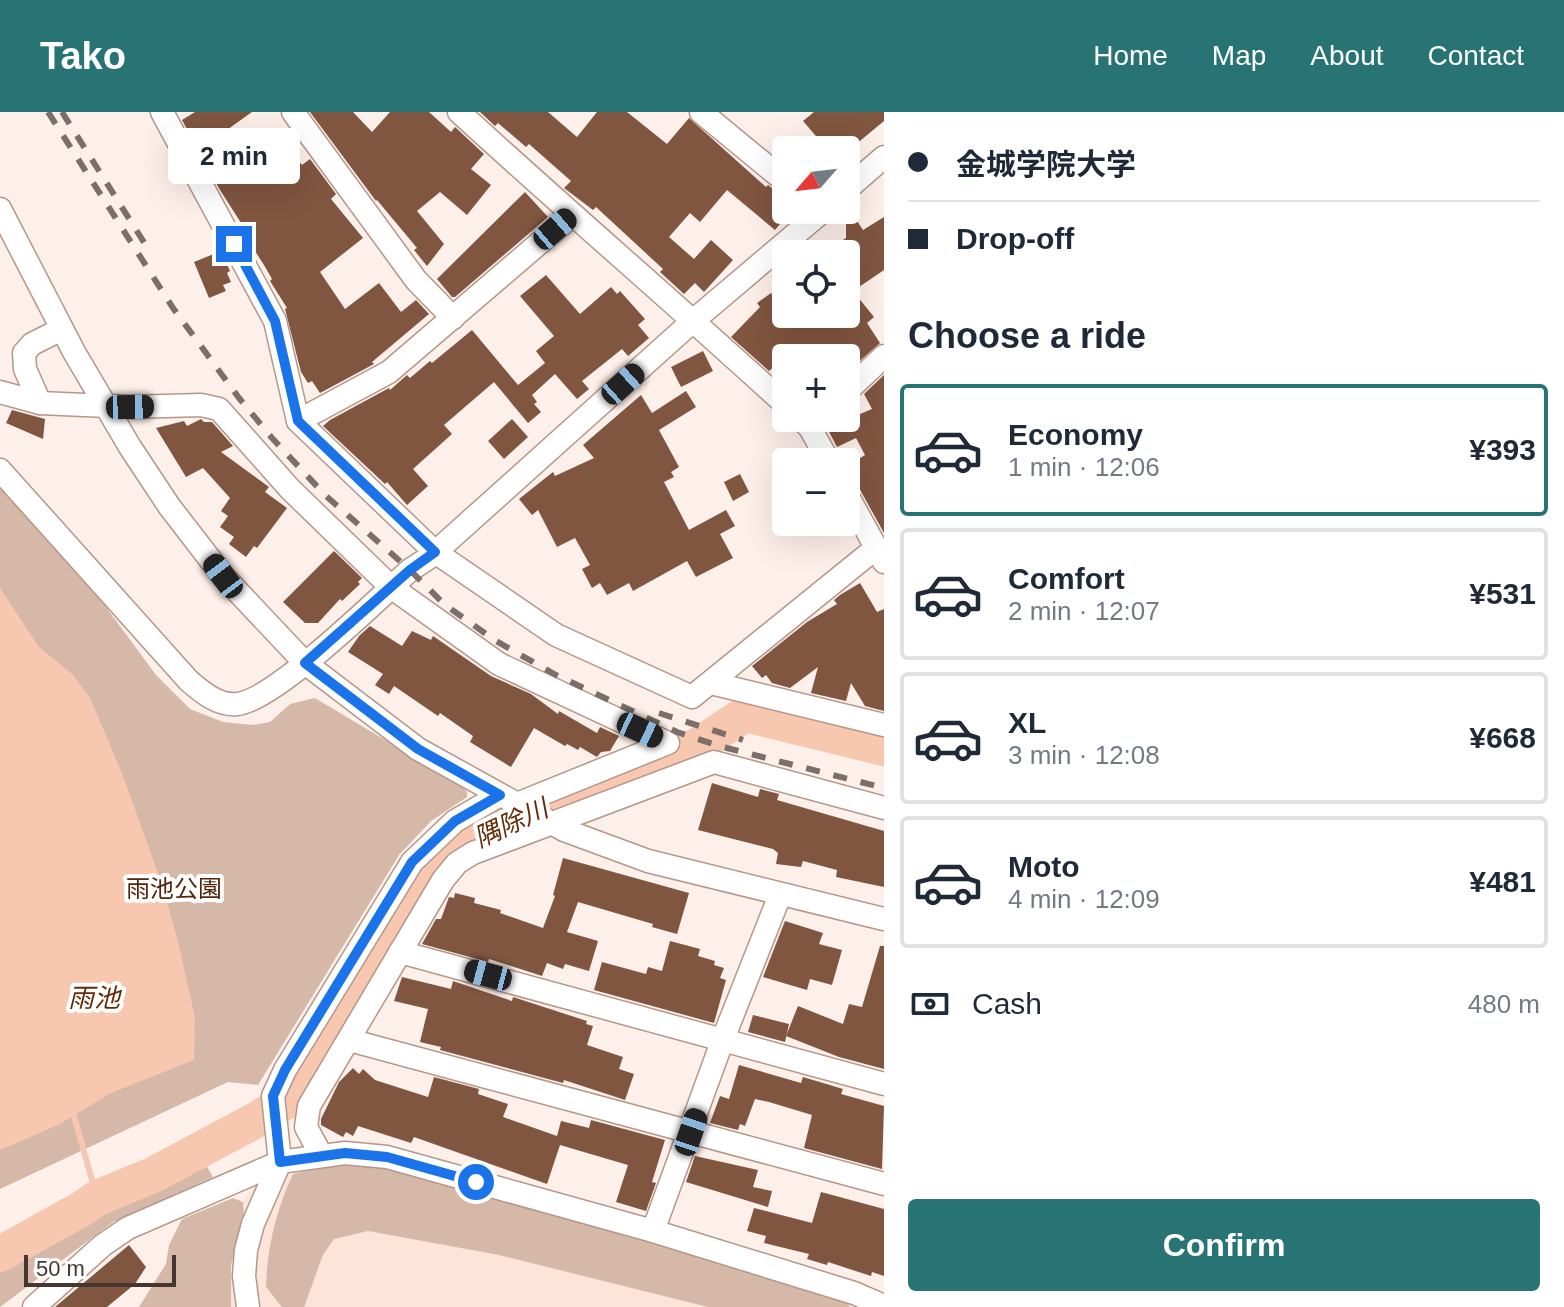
<!DOCTYPE html>
<html lang="en">
<head>
<meta charset="utf-8">
<style>
  body { margin:0; font-family:Helvetica,"Noto Sans JP",sans-serif; background:#f2f2f3; color:#1f2937; height:100vh; display:flex; flex-direction:column; font-size:30px; white-space:nowrap }
  * { box-sizing:border-box; margin:0 }
  p { font-size:26px; color:#747a83 }
  .icon { flex:none; width:44px; height:44px; fill:none; stroke:currentColor; stroke-width:2; stroke-linecap:round; stroke-linejoin:round }
  .map { position:relative; flex:1; overflow:hidden }
  .panel { display:flex; flex-direction:column; background:#fff; width:680px }
  .panel>* { flex:none }
  .banner { display:grid; align-content:center; height:176px; padding:0 24px; background:#fff }
  .needle { width:52px; rotate:242deg }
  .fabs { position:absolute; left:772px; top:24px; display:grid; gap:16px }
  .fabs a { display:grid; place-items:center; width:88px; height:88px; border-radius:8px; background:#fff; box-shadow:0 8px 32px #0002; font-size:40px }
  .scale { position:absolute; left:24px; bottom:20px; width:152px; box-sizing:border-box; padding-left:8px; border:4px solid #443731; border-top:0; font-size:22px; line-height:28px; white-space:nowrap; color:#443731; -webkit-text-stroke:6px #fff; paint-order:stroke }
  .end { position:absolute; width:36px; height:36px; margin:-18px; border:10px solid #1a73e8; background:#fff; box-shadow:0 0 0 4px #fff }
  .from { border-radius:50% }
  .bubble { position:absolute; height:56px; border-radius:8px; background:#fff; box-shadow:0 8px 32px #0002; font-size:26px; font-weight:800; line-height:56px; text-align:center }
  .car { position:absolute; width:24px; height:48px; margin:-24px -12px; border-radius:10px; box-shadow:0 0 6px 2px #0007; background:linear-gradient(#222 24%,#8ab4d8 0 40%,#222 0 76%,#8ab4d8 0 86%,#222 0) }
  .banner b { display:flex; align-items:center; gap:28px; height:76px; font-size:30px }
  .banner b+b { border-top:2px solid #e0e1e3 }
  .banner i { width:20px; height:20px; background:#1f2937 }
  ul { padding:0; list-style:none }
  li { display:flex; align-items:center; gap:24px; height:132px; margin:0 16px 12px; padding:0 8px; border:4px solid #e0e1e3; border-radius:8px }
  li div { flex:1 }
  li b { display:block; font-size:30px }
  li em { font-style:normal; font-weight:800 }
  li.on { border-color:#287374 }
  li>.icon { width:72px; height:72px; stroke-width:1.5 }
  h2 { padding:0 24px; font-size:36px; line-height:96px }
  .pay { display:flex; align-items:center; gap:20px; height:88px; padding:0 24px; font-size:30px }
  .pay p { margin-inline-start:auto }
  .button { display:flex; gap:16px; margin-top:auto; padding:16px 24px }
  .button a { flex:1; height:92px; border-radius:8px; background:#287374; color:#fff; font-size:32px; font-weight:800; line-height:92px; text-align:center }
  header { display:flex; align-items:center; gap:48px; box-sizing:border-box; height:112px; padding:0 40px; background:#287374; color:#fff }
  header strong { font-size:38px }
  nav { display:flex; gap:44px; margin-inline-start:auto; font-size:28px }
  main { display:flex; flex:1; min-height:0 }
  .map>svg:first-child { display:block }
</style>
</head>
<body>
<header>
<strong>Tako</strong>
<nav><a>Home</a><a>Map</a><a>About</a><a>Contact</a></nav>
</header>
<main>
<div class="map">
<svg width="884" height="1195" viewBox="0 0 884 1195">
  <rect width="100%" height="100%" fill="#fdefe9"/>
  <polygon fill="#fce4d8" points="343,1051 423,1062 847,1190 850,1195 174,1195 253,1075 284,1064"/>
  <g fill="#d6b8a9">
    <polygon points="0,369 89,472 156,563 190,597 223,610 252,613 270,610 290,592 315,586 462,674 467,680 467,685 431,709 399,743 258,973 228,970 0,1077"/>
    <polygon points="203,1048 213,1065 113,1110 0,1195 0,1154 56,1124 103,1088"/>
    <path d="M343,1051L423,1062L847,1190L850,1195H708L499,1143L368,1119L334,1127L323,1143L304,1195H282L266,1175C267,1136 276,1098 293,1062Z"/>
    <polygon points="233,1086 243,1090 244,1104 231,1153 231,1195 139,1195 166,1152 169,1133 182,1107"/>
  </g>
  <polygon fill="#f8c7af" points="0,476 39,535 72,562 90,586 123,664 163,775 178,830 195,905 194,948 111,981 58,1013 0,1038"/>
  <g fill="none" stroke-linecap="round" stroke-linejoin="round">
    <polyline stroke="#f8c7af" stroke-width="6" points="72,997 97,1086"/>
    <polyline stroke="#f8c7af" stroke-width="36" points="0,1142 83,1096 97,1086 153,1063 256,1008 290,987 373,857 411,789 452,741 492,716 697,634 745,602 884,636"/>
  </g>
  <g fill="#805641">
    <polygon points="195,0 252,0 224,20 243,47 276,21 302,53 310,47 336,82 331,87 363,126 320,160 345,197 379,171 401,200 416,188 429,202 372,250 374,252 320,281 312,269 308,271 301,260 285,197 287,196 270,169 272,167 264,153 242,119 240,116 243,114 220,78 182,8"/>
    <polygon points="310,0 353,0 372,20 390,0 429,0 451,20 455,15 484,42 471,57 491,73 467,103 440,80 417,99 444,132 427,154 414,138 417,136 377,88 376,89"/>
    <polygon points="480,0 548,0 577,25 597,0 627,0 667,32 689,6 766,75 768,73 786,87 786,105 775,118 727,78 700,110 690,101 669,125 694,147 711,128 733,148 704,180 695,171 684,182 660,160 663,157 596,95 593,98 564,76 571,69 529,32 526,35 498,11 495,14"/>
    <polygon points="814,0 884,0 884,9 849,38 828,38 803,9"/>
    <polygon points="525,80 548,105 455,185 452,185 437,167"/>
    <polygon points="846,92 863,118 884,105 884,158 853,179 874,205 867,211 880,231 846,261 846,246 785,246 769,259 731,225 760,195 757,191 771,181 775,186 779,183 786,192 786,202 846,202 847,142 822,142 846,126"/>
    <polygon points="221,139 230,159 227,161 231,170 223,173 226,179 209,186 194,150"/>
    <polygon points="546,163 580,202 611,175 617,182 620,179 645,207 638,213 649,226 628,244 622,237 582,269 589,277 577,287 555,262 532,283 537,290 534,292 541,300 528,311 494,270 444,313 452,322 413,357 428,374 407,393 387,370 385,372 323,314 330,308 389,276 390,278 407,263 410,266 430,249 432,251 472,218 518,273 545,251 536,239 554,224 520,184"/>
    <polygon points="703,239 713,259 681,275 671,255"/>
    <polygon points="884,263 884,421 858,374 846,367 846,355 865,343 856,326 837,335 827,316 872,297 864,282"/>
    <polygon points="686,279 696,295 659,318 679,355 671,360 674,365 664,370 689,418 726,398 735,414 720,422 733,446 696,465 687,449 633,479 629,471 607,483 600,471 592,476 582,457 590,453 575,426 557,435 538,398 532,403 519,387 553,360 555,364 594,346 583,333 641,283 652,301"/>
    <polygon points="12,298 45,307 43,327 6,311"/>
    <polygon points="201,307 204,310 212,310 233,334 221,340 269,375 265,380 287,396 257,436 254,434 246,445 229,432 234,425 220,415 228,404 221,399 230,386 203,356 186,365 156,316 184,309 187,314"/>
    <polygon points="512,307 528,325 504,347 488,329"/>
    <polygon points="740,362 749,380 733,389 724,370"/>
    <polygon points="334,439 362,466 358,470 360,472 342,489 340,487 318,511 305,511 283,490"/>
    <polygon points="860,471 877,500 884,497 884,599 865,594 851,571 846,589 811,581 818,555 790,576 772,571 766,563 762,566 752,554 807,510 837,492 834,488 840,483"/>
    <polygon points="370,514 402,534 412,519 431,528 433,524 491,564 531,582 558,602 559,599 597,621 600,615 619,624 610,639 601,640 597,645 580,635 578,638 567,632 565,634 534,616 511,655 470,630 473,624 440,601 438,604 394,574 389,582 375,573 383,562 348,540 359,524"/>
    <polygon points="712,671 758,685 760,677 779,682 777,688 884,719 884,775 836,765 837,758 803,749 801,755 776,752 778,741 773,737 698,718"/>
    <polygon points="563,746 689,781 677,822 652,815 653,812 578,790 567,820 598,829 589,859 565,852 563,857 547,851 542,864 489,847 488,850 422,832 436,807 441,807 449,785 454,786 455,781 475,786 474,791 501,798 500,801 543,816 555,784 553,783"/>
    <polygon points="785,809 823,821 819,832 842,838 832,873 810,867 807,878 763,865"/>
    <polygon points="670,829 700,837 698,844 715,849 714,853 724,856 720,866 726,868 714,911 594,878 602,850 646,862 648,855 662,859"/>
    <polygon points="880,834 884,834 884,957 839,945 786,924 798,894 843,912 849,892 862,895"/>
    <polygon points="402,865 451,877 453,869 512,889 513,885 587,909 586,912 593,914 587,933 623,945 619,957 634,962 625,988 564,968 563,971 440,938 441,935 420,930 428,897 394,889"/>
    <polygon points="753,903 789,912 785,930 748,920"/>
    <polygon points="739,953 801,971 803,965 843,977 841,982 884,994 882,1057 804,1036 812,1003 769,990 755,987 745,1014 740,1012 738,1018 710,1011 720,984 729,987"/>
    <polygon points="353,956 359,962 363,957 375,968 428,985 434,965 479,977 478,982 508,992 503,1005 557,1024 561,1009 589,1016 591,1008 665,1028 652,1070 656,1071 646,1099 616,1090 628,1053 560,1033 547,1072 414,1025 411,1031 358,1014 353,1024 346,1020 343,1025 321,1013 321,1007 339,970"/>
    <polygon points="695,1044 758,1058 753,1075 772,1079 768,1095 686,1070"/>
    <polygon points="821,1080 884,1097 884,1164 872,1160 871,1164 828,1150 827,1153 807,1147 809,1142 764,1131 766,1124 747,1119 754,1096 812,1111"/>
    <polygon points="129,1133 146,1155 135,1172 107,1195 55,1195"/>
  </g>
  <g fill="none" stroke-linecap="round" stroke-linejoin="round">
    <defs>
      <g id="minor">
        <polyline points="162,0 275,209 298,309 435,440 556,523 692,585 876,436"/>
        <polyline points="293,0 416,168 453,206"/>
        <path d="M459,0C567,99 678,194 786,293"/>
        <polyline points="701,0 786,70"/>
        <polyline points="846,78 884,45"/>
        <polyline points="0,97 74,240 130,335 169,394 223,464 305,551 418,637 564,718 648,749 884,807"/>
        <polyline points="0,280 40,291 130,295 201,293 219,297 290,377 391,475 499,552 668,631 517,692"/>
        <polyline points="846,280 884,244"/>
        <polyline points="40,291 25,257 24,241 32,232 62,217"/>
        <polyline points="800,306 810,316 829,350"/>
        <polyline points="298,309 389,260 571,104"/>
        <path d="M0,358L189,569C202,580 218,594 237,592C274,589 379,486 410,458L430,445L694,208L824,98"/>
        <polyline points="846,381 884,450"/>
        <polyline points="711,571 884,613"/>
        <polyline points="400,840 884,972"/>
        <polyline points="349,928 884,1072"/>
        <polyline points="321,1043 306,1015 309,994 443,768 457,751 473,741 714,650 884,696"/>
        <polyline points="653,1119 723,927 780,783"/>
        <polyline points="34,1195 103,1133 128,1116 280,1050 345,1041 387,1045 653,1119 854,1181 884,1194"/>
        <polyline points="248,1195 244,1164 246,1138 253,1112 280,1050 273,984 285,958 412,750 455,709 500,683"/>
      </g>
    </defs>
    <use href="#minor" stroke="#b59789" stroke-width="25"/>
    <use href="#minor" stroke="#fff" stroke-width="22"/>
    <g stroke="#7c6f69" stroke-width="6" stroke-dasharray="14 14" stroke-linecap="butt">
      <polyline points="48,0 173,196 239,286 272,326 326,384 410,458 444,492 496,529 556,563 677,620 719,634 884,676"/>
      <polyline points="62,0 145,132"/>
      <polyline points="659,601 743,628"/>
    </g>
  </g>
  <g fill="none" stroke-linecap="round" stroke-linejoin="round">
    <polyline stroke="#1a73e8" stroke-width="10" points="234,132 275,209 298,309 435,440 410,458 305,551 418,637 500,683 455,709 412,750 285,958 273,984 280,1050 345,1041 387,1045 476,1070"/>
  </g>
  <g text-anchor="middle" stroke-width="8" stroke-linejoin="round" paint-order="stroke">
    <g font-size="24" fill="#52260d" stroke="#fff">
      <text x="174" y="785">雨池公園</text>
    </g>
    <g font-size="26" font-style="italic" fill="#652b07" stroke="#fff">
      <text transform="translate(511 711) rotate(-25)" y="9">隅除川</text>
      <text x="94" y="895">雨池</text>
    </g>
  </g>
</svg>
<div class="fabs">
<a><svg class="needle" viewBox="-14 -14 28 28"><path d="M0-13l5 13h-10z" fill="#e53935"/><path d="M0 13l5-13h-10z" fill="#747a83"/></svg></a>
<a><svg class="icon" aria-label="locate" viewBox="0 0 24 24"><circle cx="12" cy="12" r="6"/><path d="M12 2v4M12 18v4M2 12h4M18 12h4"/></svg></a>
<a>+</a>
<a>−</a>
</div>
<div class="scale">50 m</div>
<i class="end from" style="left:476px;top:1070px"></i>
<i class="end" style="left:234px;top:132px"></i>
<div class="bubble" style="left:168px;top:16px;width:132px">2 min</div>
<i class="car" style="left:555px;top:117px;rotate:49deg"></i>
<i class="car" style="left:623px;top:272px;rotate:48deg"></i>
<i class="car" style="left:130px;top:295px;rotate:89deg"></i>
<i class="car" style="left:223px;top:464px;rotate:323deg"></i>
<i class="car" style="left:640px;top:618px;rotate:115deg"></i>
<i class="car" style="left:488px;top:863px;rotate:285deg"></i>
<i class="car" style="left:691px;top:1020px;rotate:19deg"></i>
</div>
<section class="panel">
<div class="banner">
<b><i class="from"></i>金城学院大学</b>
<b><i></i>Drop-off</b>
</div>
<h2>Choose a ride</h2>
<ul>
<li class="on"><svg class="icon" aria-label="car" viewBox="0 0 24 24"><path d="M5 17H2v-5l4-1 3-4h7l3 4 3 1v5h-3M9 17h6M6 11h13"/><circle cx="7" cy="17" r="2"/><circle cx="17" cy="17" r="2"/></svg><div><b>Economy</b><p>1 min · 12:06</p></div><em>¥393</em></li>
<li><svg class="icon" aria-label="car" viewBox="0 0 24 24"><path d="M5 17H2v-5l4-1 3-4h7l3 4 3 1v5h-3M9 17h6M6 11h13"/><circle cx="7" cy="17" r="2"/><circle cx="17" cy="17" r="2"/></svg><div><b>Comfort</b><p>2 min · 12:07</p></div><em>¥531</em></li>
<li><svg class="icon" aria-label="car" viewBox="0 0 24 24"><path d="M5 17H2v-5l4-1 3-4h7l3 4 3 1v5h-3M9 17h6M6 11h13"/><circle cx="7" cy="17" r="2"/><circle cx="17" cy="17" r="2"/></svg><div><b>XL</b><p>3 min · 12:08</p></div><em>¥668</em></li>
<li><svg class="icon" aria-label="car" viewBox="0 0 24 24"><path d="M5 17H2v-5l4-1 3-4h7l3 4 3 1v5h-3M9 17h6M6 11h13"/><circle cx="7" cy="17" r="2"/><circle cx="17" cy="17" r="2"/></svg><div><b>Moto</b><p>4 min · 12:09</p></div><em>¥481</em></li>
</ul>
<div class="pay"><svg class="icon" aria-label="cash" viewBox="0 0 24 24"><path d="M3 7h18v10H3z"/><circle cx="12" cy="12" r="2"/></svg>Cash<p>480 m</p></div>
<div class="button"><a>Confirm</a></div>
</section>
</main>
</body>
</html>
